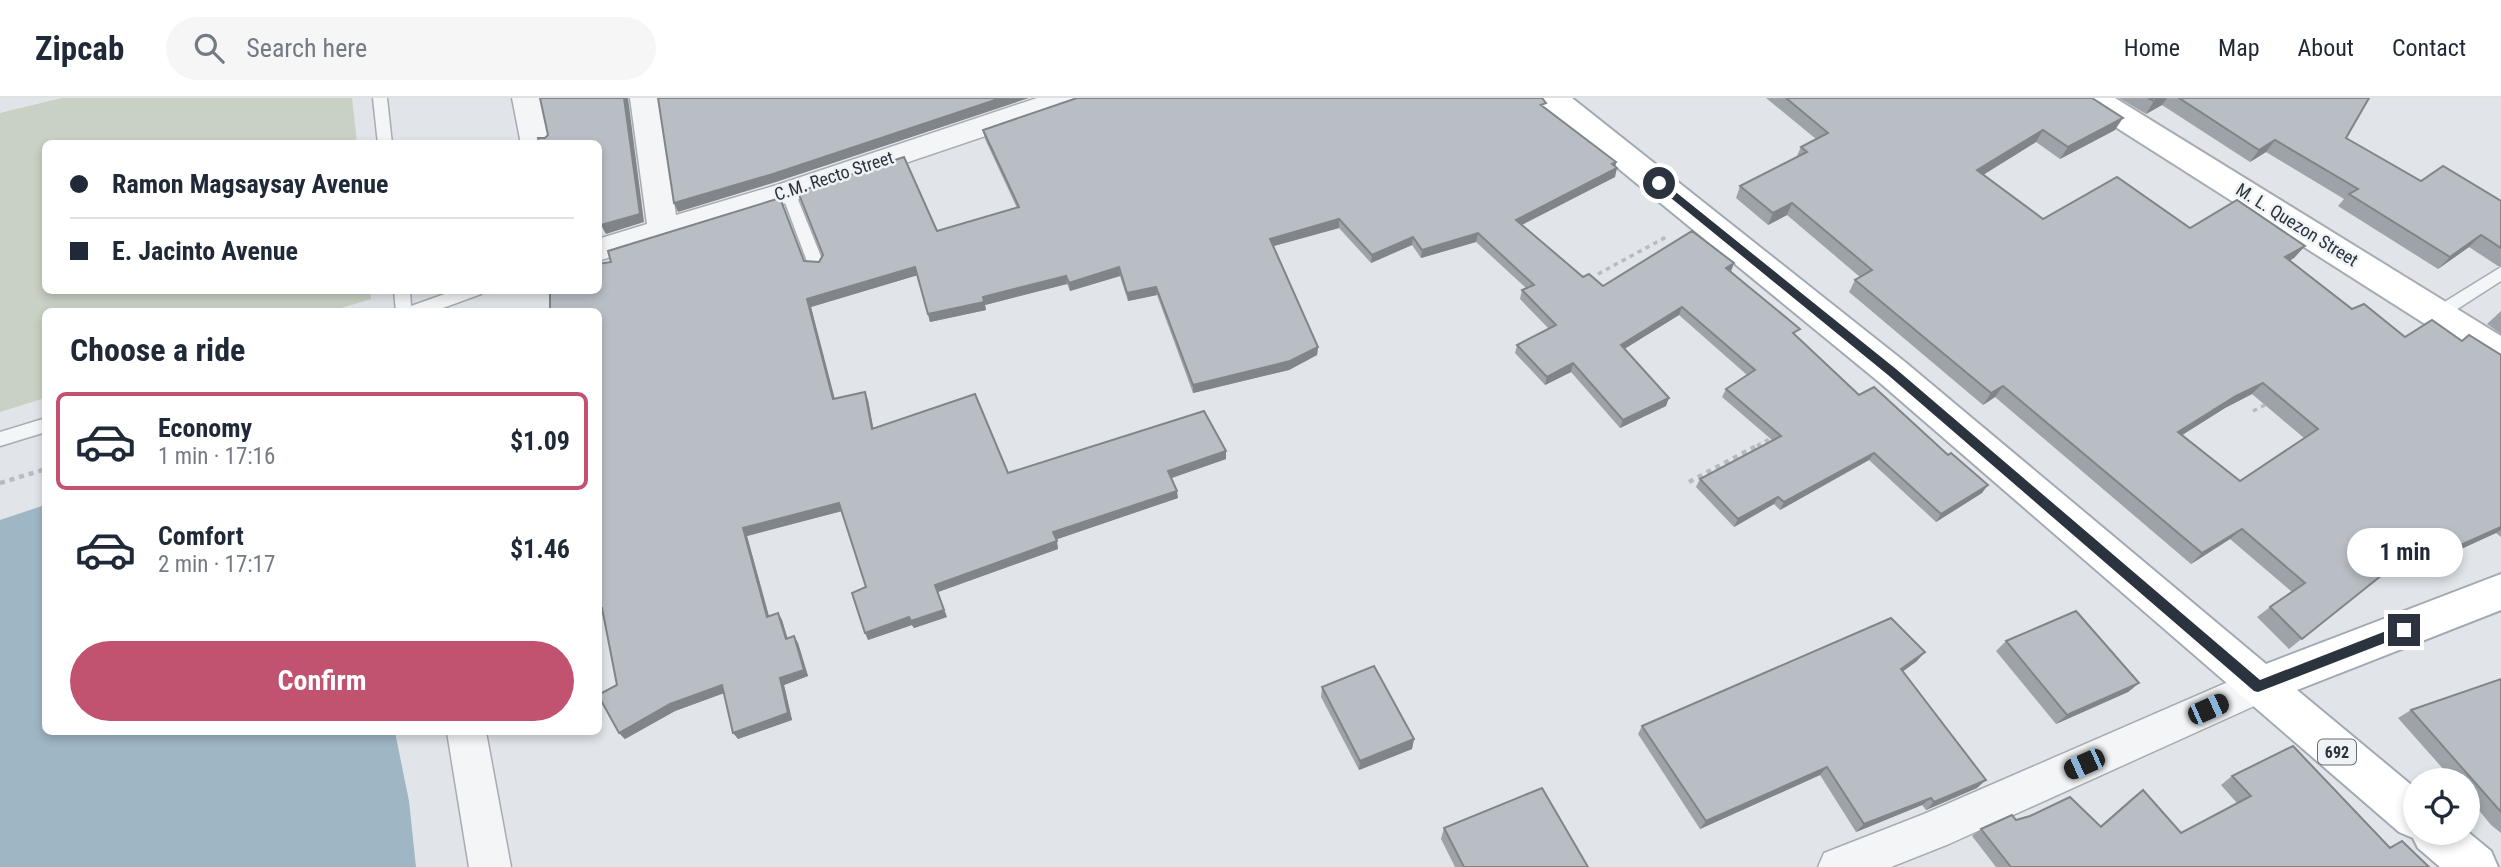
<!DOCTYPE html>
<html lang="en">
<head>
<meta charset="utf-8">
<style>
  body { margin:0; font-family:"Roboto Condensed",sans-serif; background:#f6f6f7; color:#1f2937; height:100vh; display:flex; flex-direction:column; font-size:26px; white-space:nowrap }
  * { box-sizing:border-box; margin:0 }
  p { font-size:23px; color:#747a83 }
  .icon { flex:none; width:38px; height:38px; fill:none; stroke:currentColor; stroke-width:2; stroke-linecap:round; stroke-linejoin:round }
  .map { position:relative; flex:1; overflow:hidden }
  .drawer { position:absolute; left:42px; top:210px; width:560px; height:427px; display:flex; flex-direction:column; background:#fff; border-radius:10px; box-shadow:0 4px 10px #0003 }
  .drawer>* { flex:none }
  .banner { position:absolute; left:42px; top:42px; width:560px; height:154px; border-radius:10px; box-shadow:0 4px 10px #0003; display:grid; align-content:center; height:154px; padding:0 28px; background:#fff }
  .tools { position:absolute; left:2403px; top:670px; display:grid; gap:14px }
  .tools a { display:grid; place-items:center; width:77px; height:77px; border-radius:50%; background:#fff; box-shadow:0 4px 10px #0003; font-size:35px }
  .end { position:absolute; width:32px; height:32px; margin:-16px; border:9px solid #2b343e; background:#fff; box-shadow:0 0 0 4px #fff }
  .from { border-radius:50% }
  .bubble { position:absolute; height:49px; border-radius:24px; background:#fff; box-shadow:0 4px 10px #0003; font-size:23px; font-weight:700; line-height:49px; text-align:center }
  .car { position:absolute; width:21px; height:42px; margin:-21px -10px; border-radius:9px; box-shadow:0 0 5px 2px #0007; background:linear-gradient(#222 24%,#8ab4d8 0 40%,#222 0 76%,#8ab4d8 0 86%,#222 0) }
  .banner b { display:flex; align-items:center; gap:24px; height:66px; font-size:26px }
  .banner b+b { border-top:2px solid #e0e1e3 }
  .banner i { width:18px; height:18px; background:#1f2937 }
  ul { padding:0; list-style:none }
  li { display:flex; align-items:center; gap:21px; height:98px; margin:0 14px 10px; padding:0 14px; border:4px solid transparent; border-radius:10px }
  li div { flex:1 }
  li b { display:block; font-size:26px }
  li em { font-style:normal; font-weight:700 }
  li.current { border-color:#c15270 }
  li>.icon { width:63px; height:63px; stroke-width:1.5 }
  h2 { padding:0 28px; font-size:32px; line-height:84px }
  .button { display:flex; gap:14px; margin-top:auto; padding:14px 28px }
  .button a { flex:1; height:80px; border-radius:42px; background:#c15270; color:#fff; font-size:28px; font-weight:700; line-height:80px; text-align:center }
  header { display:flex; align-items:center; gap:42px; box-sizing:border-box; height:98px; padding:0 35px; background:#fff; border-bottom:2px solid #e0e1e3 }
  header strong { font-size:33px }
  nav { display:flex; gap:38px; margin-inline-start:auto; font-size:24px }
  .search { width:490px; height:63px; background:#f6f6f7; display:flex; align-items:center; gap:18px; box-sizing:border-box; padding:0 24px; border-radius:38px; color:#747a83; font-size:26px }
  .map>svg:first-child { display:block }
</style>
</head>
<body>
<header>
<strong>Zipcab</strong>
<div class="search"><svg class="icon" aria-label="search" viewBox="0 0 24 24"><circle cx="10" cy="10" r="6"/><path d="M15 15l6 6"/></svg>Search here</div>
<nav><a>Home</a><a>Map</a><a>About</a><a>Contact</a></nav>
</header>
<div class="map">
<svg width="2501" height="769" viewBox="0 0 2501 769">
  <rect width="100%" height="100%" fill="#e1e4e8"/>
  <polygon fill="#c8d1c3" points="62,0 352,0 357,45 46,46 46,192 370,192 371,201 328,214 46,214 45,300 0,314 0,15"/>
  <polygon fill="#9fb6c4" points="45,407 46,634 395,634 409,703 416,769 0,769 0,422"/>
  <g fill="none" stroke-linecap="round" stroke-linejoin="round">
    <defs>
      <g id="lane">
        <polygon points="373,0 387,0 392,46 378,46"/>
        <polygon points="788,89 795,94 824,166 822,170 810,170 808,166 781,94"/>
        <polygon points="2501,169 2501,183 2445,219 2433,219 2431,215 2433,211"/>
        <polygon points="394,192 410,192 411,208 456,192 483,192 481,196 432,214 396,214"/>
        <polygon points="46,320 46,334 0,348 0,334"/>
      </g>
      <g id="street">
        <polygon points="512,0 540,0 550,46 521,46"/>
        <polygon points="630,0 658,0 676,117 777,87 1037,0 1081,0 1077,7 799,101 598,163 598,141 647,126"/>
        <polygon points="2258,571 2272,576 2277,588 2272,600 1949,746 1891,769 1818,769 1824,755 1924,716"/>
        <polygon points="447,634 486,634 511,769 469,769"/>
      </g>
      <polygon id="secondary" points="2076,0 2115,0 2501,238 2501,270 2488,266 2081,7"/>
      <polygon id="primary" points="1536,0 1572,0 1905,264 2266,566 2501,476 2501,512 2297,592 2415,690 2415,735 2468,734 2491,753 2498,769 2440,769 2418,750 2413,740 2399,734 1879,284 1541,7"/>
    </defs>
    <use href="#lane" stroke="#a7acb2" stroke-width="3"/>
    <use href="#street" stroke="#a7acb2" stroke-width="3"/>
    <use href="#secondary" stroke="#a7acb2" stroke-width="4"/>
    <use href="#primary" stroke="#a1aab2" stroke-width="4"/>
    <g stroke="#b7bbc0" stroke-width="3.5" stroke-dasharray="4.5 4.5" stroke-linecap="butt">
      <polyline points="1598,176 1668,138"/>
      <polyline points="2253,313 2267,306"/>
      <polyline points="1757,348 1775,338"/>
    </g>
    <g stroke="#b7bbc0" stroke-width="4.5" stroke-dasharray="5 5" stroke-linecap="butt">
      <polyline points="1689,384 1760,346"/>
      <polyline points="0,385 46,371"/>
    </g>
    <use href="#lane" fill="#f3f5f7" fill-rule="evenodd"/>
    <use href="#street" fill="#f3f5f7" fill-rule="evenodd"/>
    <use href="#secondary" fill="#fff" fill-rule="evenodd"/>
    <use href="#primary" fill="#fff" fill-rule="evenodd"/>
  </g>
  <g fill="#9ea3a9" fill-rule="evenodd">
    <path d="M1766,0H2092L2115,32L2060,61L2036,44L1983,77L2043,121L2190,130L2305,148L2294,160L2290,162L2352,211L2405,239L2462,243L2501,257V439L2496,435L2404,477L2393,468L2289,551L2257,519L2270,509L2292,494L2230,441L2191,466L1995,299L1983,307L1849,194L1855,182L1860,179L1787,117L1768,127L1736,100L1740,88L1796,60L1801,49L1816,41ZM2252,296L2304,340L2240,383L2182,337L2225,310Z"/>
    <polygon points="2119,0 2369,0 2346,40 2421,83 2501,103 2501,168 2498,168 2469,149 2438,171 2338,108 2344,101 2266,54 2250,64 2162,7 2146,16"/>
    <polygon points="1077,1 1545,11 1616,64 1615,79 1522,127 1583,179 1603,188 1734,165 1731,173 1796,239 1859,297 1982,395 1936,424 1869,362 1780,412 1774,406 1734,429 1696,389 1700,381 1772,342 1722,299 1726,291 1747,277 1679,217 1624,251 1666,308 1620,330 1571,274 1545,287 1515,255 1517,247 1549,231 1520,201 1522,192 1526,190 1476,144 1421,160 1412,147 1371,165 1339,130 1274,148 1318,249 1317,257 1289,272 1193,295 1157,197 1128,203 1120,178 1070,193 1067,186 985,207 986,212 930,224 918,177 811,209 834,301 865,294 868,302 873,330 1008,375 1226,361 1171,380 1178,400 1056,441 1058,451 938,494 947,519 914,530 912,527 868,542 866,489 842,413 747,438 769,518 778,515 782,522 787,540 794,538 798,545 808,578 784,587 792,622 738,641 724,595 675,613 625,641 619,635 617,587 604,517 598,517 598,214 804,163 819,164 937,133 1017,110 985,41 983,32"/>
    <polygon points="2501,213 2501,236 2487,226"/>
    <polygon points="2006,543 2139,585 2128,594 2056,626 1996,553"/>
    <polygon points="1917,563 1903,573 1977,690 1926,712 1922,707 1856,734 1820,677 1700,731 1638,636 1642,628"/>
    <polygon points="2501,581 2501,735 2491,727 2468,699 2468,682 2453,682 2398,620 2411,612"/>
    <polygon points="1322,589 1414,641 1412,651 1359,672 1321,599"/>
    <polygon points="2232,678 2389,749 2402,743 2429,769 1996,769 1972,738 1981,731 2016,722 2100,728 2132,700 2143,692 2181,735 2237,705 2221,687"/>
    <polygon points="1444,730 1588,769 1455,769 1441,741"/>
  </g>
  <g fill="#818589">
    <polygon points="624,0 628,0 644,124 606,136 601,127"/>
    <polygon points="1001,0 1029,0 776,84 678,114 674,105"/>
    <polygon points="2160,0 2167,0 2162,7 2146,16 2154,3"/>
    <polygon points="2123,20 2115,32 2060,61 2068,49"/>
    <polygon points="2043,32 2036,44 1970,85 1977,72"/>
    <polygon points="2275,42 2266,54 2250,64 2259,52"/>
    <polygon points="1616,64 1614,72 1617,70 1615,79 1515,130 1516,122"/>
    <polygon points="1792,105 1787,117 1768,127 1773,115"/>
    <polygon points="1339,121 1339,130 1270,149 1270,141"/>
    <polygon points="1478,135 1476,144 1421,160 1422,152"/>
    <polygon points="2481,137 2469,149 2438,171 2450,159"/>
    <polygon points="1413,139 1412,147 1371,165 1372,157"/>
    <polygon points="2305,148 2294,160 2275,171 2285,159"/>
    <polygon points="1734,165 1731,173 1726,170"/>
    <polygon points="915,169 918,177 811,209 837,309 833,301 807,201"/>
    <polygon points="1119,169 1120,178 1070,193 1069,185"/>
    <polygon points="1066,178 1067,186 985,207 986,212 930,224 928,216 983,199"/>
    <polygon points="1156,189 1157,197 1128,203 1127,195"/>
    <polygon points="1682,209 1679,217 1618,255 1621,247"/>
    <polygon points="1318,249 1317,257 1289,272 1193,295 1193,287"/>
    <polygon points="1573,265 1571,274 1545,287 1547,279"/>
    <polygon points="2263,285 2252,296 2225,310 2168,346 2178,334 2236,298"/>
    <polygon points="2003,288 1995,299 1983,307 1991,295"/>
    <polygon points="865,294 868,302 875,339 872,331"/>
    <polygon points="1669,300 1666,308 1620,330 1623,322"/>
    <polygon points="1226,353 1226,361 1169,381 1168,373"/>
    <polygon points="1874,355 1869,362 1780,412 1784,404"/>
    <polygon points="1988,387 1982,395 1936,424 1941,416"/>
    <polygon points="1177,393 1178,400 1055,442 1053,434"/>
    <polygon points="1778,399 1774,406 1734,429 1738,421"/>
    <polygon points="839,405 842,413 747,438 771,526 767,519 743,430"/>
    <polygon points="2501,429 2501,432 2496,435 2404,477 2418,466"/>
    <polygon points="2242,431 2230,441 2191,466 2202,455"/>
    <polygon points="1057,443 1058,451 938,494 935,487"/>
    <polygon points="944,512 947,519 914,530 912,527 868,542 865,535 909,519"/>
    <polygon points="778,515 782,522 790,548 786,541"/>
    <polygon points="794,538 798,545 808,578 784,587 792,622 738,641 733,635 780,580"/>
    <polygon points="1925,554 1917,563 1894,580 1901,571"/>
    <polygon points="2139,585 2128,594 2056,626 2067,617"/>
    <polygon points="722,587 727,594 675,613 625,641 619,635 670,606"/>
    <polygon points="1414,641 1412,651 1359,672 1360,663"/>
    <polygon points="1827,669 1820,677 1700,731 1706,723"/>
    <polygon points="1986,682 1977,690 1926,712 1934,704"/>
    <polygon points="1931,700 1922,707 1856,734 1864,726"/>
  </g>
  <g fill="#b8bec4" stroke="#818589" stroke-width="2" fill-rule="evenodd">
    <polygon points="540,0 624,0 640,116 601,127 598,117 598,46 539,46 538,40 545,40 548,37"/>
    <polygon points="658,0 1001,0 773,76 674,105"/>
    <polygon points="1077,0 1542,0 1546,5 1541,7 1616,64 1612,66 1617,70 1516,122 1583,179 1589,176 1603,188 1692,133 1734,165 1726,170 1800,231 1793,235 1859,297 1874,289 1948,357 1951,355 1988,387 1941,416 1874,355 1784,404 1778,399 1738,421 1700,381 1781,338 1726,291 1755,272 1682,209 1621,247 1669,300 1623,322 1573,265 1547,279 1517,247 1556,227 1522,192 1534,187 1478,135 1422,152 1413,139 1372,157 1339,121 1270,141 1318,249 1290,263 1193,287 1156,189 1127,195 1119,169 1069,185 1066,178 983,199 984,204 928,216 915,169 807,201 833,301 865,294 872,331 975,296 1008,375 1204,313 1226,353 1168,373 1177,393 1053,434 1057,443 935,487 944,512 911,523 909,519 865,535 852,495 866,489 839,405 743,430 767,519 778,515 786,541 794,538 804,572 780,580 788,615 733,635 722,587 670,606 619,635 598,597 617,587 602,510 598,510 598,214 548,214 550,213 550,192 598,192 598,166 611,164 608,153 780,100 804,163 819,164 823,157 798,94 904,59 937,133 1019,109 983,32"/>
    <path d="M1786,0H2092L2123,20L2068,49L2043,32L1977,72L2043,121L2117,79L2190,130L2237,102L2305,148L2285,159L2352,211L2364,206L2405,239L2432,222L2462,243L2469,237L2501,257V429L2418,466L2407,457L2302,541L2270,509L2305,485L2242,431L2202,455L2003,288L1991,295L1855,182L1872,172L1792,105L1773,115L1740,88L1807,54L1801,49L1828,35ZM2263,285L2318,331L2240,383L2178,334L2236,298Z"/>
    <polygon points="2148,0 2160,0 2154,3"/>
    <polygon points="2179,0 2369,0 2346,40 2421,83 2443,68 2501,103 2501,150 2481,137 2450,159 2349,96 2358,91 2275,42 2259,52"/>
    <polygon points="2076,513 2139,585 2067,617 2006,543"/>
    <polygon points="1891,520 1925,554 1901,571 1986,682 1934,704 1931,700 1864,726 1827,669 1706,723 1642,628"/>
    <polygon points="1374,568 1414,641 1360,663 1322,589"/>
    <polygon points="2501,581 2501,714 2411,612"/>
    <polygon points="2293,648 2390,750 2402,743 2429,769 2011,769 1981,731 2012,717 2016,722 2030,718 2070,699 2101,729 2143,692 2181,735 2251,698 2232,678"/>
    <polygon points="1542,690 1588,769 1464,769 1444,730"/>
  </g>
  <polygon fill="#2b343e" points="1655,83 1662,83 1896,271 2260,582 2404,526 2408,528 2408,536 2258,594 2254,593 1888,277 1655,87"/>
  <g text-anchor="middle" stroke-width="5" stroke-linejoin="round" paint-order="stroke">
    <rect fill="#f0f3f6" stroke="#666d75" stroke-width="2" x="2318" y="641.5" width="38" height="25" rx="5"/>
    <g font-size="16" font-weight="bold" fill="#2b343e">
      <text x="2337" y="660">692</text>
    </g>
    <g font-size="18" fill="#2b343e" stroke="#f0f3f6">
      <text transform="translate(834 78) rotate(-18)" y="6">C.M. Recto Street</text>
      <text transform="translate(2297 127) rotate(32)" y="6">M. L. Quezon Street</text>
    </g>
  </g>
</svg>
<div class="tools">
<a><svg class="icon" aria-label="locate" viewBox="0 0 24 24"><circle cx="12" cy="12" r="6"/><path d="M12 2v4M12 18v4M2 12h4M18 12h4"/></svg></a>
</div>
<i class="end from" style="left:1659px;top:85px"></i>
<i class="end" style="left:2404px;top:532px"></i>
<div class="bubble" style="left:2347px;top:430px;width:116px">1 min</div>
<i class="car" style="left:2208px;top:611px;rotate:66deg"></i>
<i class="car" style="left:2084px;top:666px;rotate:246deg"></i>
<div class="banner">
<b><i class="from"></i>Ramon Magsaysay Avenue</b>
<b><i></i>E. Jacinto Avenue</b>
</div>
<section class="drawer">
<h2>Choose a ride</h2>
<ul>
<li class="current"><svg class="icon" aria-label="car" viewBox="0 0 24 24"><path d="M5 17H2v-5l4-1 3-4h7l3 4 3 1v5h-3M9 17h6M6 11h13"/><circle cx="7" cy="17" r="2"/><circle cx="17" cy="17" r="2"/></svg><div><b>Economy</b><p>1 min · 17:16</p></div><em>$1.09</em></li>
<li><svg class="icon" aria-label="car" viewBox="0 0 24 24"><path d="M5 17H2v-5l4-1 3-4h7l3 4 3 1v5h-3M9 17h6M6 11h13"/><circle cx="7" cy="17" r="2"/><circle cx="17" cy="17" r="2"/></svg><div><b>Comfort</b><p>2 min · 17:17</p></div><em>$1.46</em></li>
</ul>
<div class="button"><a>Confirm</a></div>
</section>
</div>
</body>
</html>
